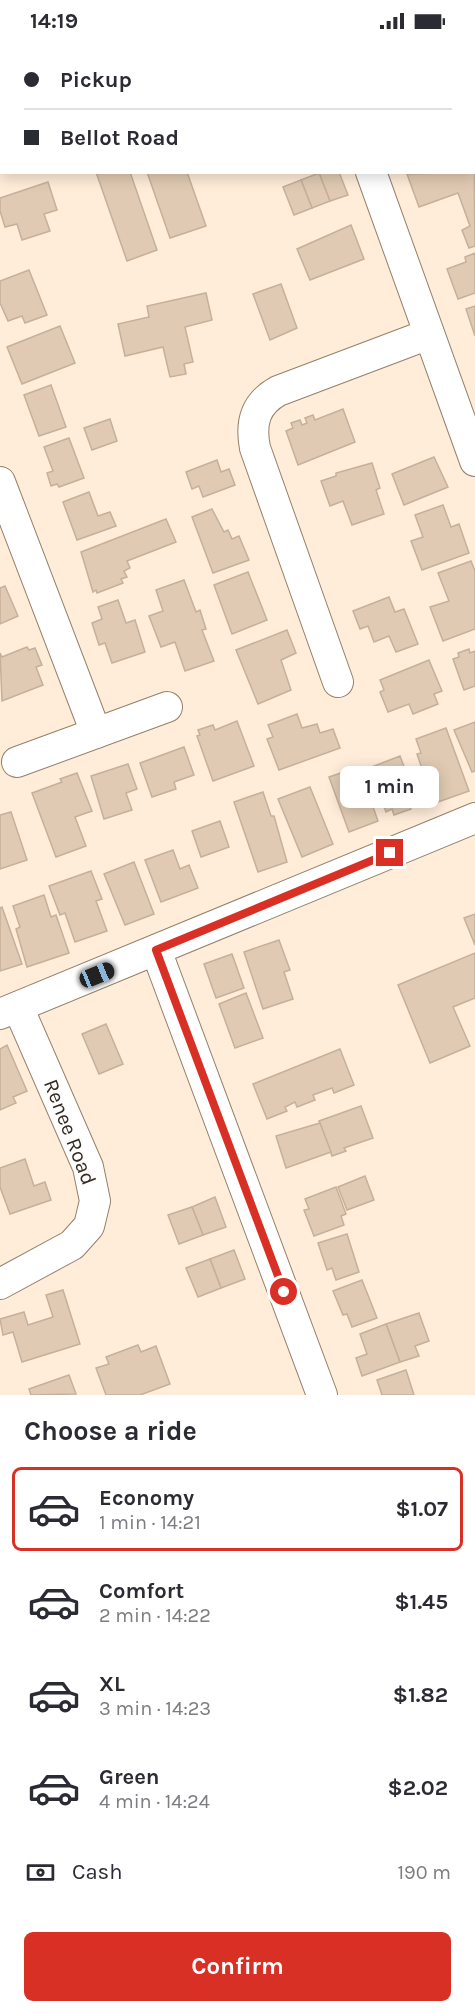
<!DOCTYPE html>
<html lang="en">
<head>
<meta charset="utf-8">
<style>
  body { margin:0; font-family:Karla,sans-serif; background:#f7f7f7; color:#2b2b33; height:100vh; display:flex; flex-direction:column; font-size:22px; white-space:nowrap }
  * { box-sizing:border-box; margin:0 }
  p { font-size:20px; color:#7c7c81 }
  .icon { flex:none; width:33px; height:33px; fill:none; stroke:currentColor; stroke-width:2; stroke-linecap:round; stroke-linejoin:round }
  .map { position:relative; height:1353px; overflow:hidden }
  .side { display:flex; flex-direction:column; background:#fff; flex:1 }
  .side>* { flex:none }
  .guide { position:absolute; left:0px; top:0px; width:476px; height:132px; box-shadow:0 3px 15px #0003; display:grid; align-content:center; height:132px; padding:0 24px; background:#fff }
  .end { position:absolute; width:27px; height:27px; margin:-14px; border:8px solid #d93025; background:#fff; box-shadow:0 0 0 3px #fff }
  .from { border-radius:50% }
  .bubble { position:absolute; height:42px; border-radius:9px; background:#fff; box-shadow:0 3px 15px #0003; font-size:20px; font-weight:700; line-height:42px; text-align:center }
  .car { position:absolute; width:18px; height:36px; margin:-18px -9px; border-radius:8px; box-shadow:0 0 4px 2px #0007; background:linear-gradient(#222 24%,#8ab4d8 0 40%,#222 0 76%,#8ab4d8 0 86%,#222 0) }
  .guide b { display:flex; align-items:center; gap:21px; height:57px; font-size:22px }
  .guide b+b { border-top:2px solid #e1e1e2 }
  .guide i { width:15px; height:15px; background:#2b2b33 }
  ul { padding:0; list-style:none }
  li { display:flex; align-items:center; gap:18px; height:84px; margin:0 12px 9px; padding:0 12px; border:3px solid transparent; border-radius:9px }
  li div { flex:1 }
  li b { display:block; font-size:22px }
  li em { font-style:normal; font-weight:700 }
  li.on { border-color:#d93025 }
  li>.icon { width:54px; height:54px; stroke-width:1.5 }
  h2 { padding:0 24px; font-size:27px; line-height:72px }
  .pay { display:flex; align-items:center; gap:15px; height:66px; padding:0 24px; font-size:22px }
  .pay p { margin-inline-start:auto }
  .button { display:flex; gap:12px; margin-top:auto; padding:12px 24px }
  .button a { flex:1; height:69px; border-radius:9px; background:#d93025; color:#fff; font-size:24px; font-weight:700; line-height:69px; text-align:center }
  .status { display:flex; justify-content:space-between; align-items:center; height:42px; padding:0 30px; background:#fff; direction:ltr }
  .status svg { height:16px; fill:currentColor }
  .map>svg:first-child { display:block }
</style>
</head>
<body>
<div class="status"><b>14:19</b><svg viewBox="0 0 49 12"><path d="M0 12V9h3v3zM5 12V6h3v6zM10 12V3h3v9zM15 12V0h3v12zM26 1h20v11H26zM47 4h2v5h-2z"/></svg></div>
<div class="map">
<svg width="475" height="1353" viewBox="0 0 475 1353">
  <rect width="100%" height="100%" fill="#ffecd9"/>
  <g fill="#e0cab3" stroke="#c6b09a" stroke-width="1.5">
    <polygon points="376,0 434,0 434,2 372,2"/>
    <polygon points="474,121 475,204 469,206 462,188 470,184 458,151 419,165 407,132 474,130"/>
    <polygon points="96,130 130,130 157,208 127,219"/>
    <polygon points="147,130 187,130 206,184 170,196"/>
    <polygon points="339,130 348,153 330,159 319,131"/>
    <polygon points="319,131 330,159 312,166 301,138"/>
    <polygon points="301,138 312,166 294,173 283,145"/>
    <polygon points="48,140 57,168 44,172 50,189 22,198 17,182 5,185 0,169 0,156"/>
    <polygon points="351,183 364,217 310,238 297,207"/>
    <polygon points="475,211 475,251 458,257 447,227 466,220 465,215"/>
    <polygon points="29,228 47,273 25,281 22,274 8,279 0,261 0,239"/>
    <polygon points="281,242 297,286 270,298 253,252"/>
    <polygon points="206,251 212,278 185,285 193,320 184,322 186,332 170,335 163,305 125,314 118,282 149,275 147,264"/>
    <polygon points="475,264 475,294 466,267"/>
    <polygon points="60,284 75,321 22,342 7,305"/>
    <polygon points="51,343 66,385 39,394 24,353"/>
    <polygon points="343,367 355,400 298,423 286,389 293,386 291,381 300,378 302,383 307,381 305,376 313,373 315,378"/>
    <polygon points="110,377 117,399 92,408 84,386"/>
    <polygon points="69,396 84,436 59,445 57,442 51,444 47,431 53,429 44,405"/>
    <polygon points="434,415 448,445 404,463 392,432"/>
    <polygon points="217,418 221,430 229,427 235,443 203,455 199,444 192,447 186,430"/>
    <polygon points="372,421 380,446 376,448 384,472 352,483 343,459 330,464 321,439 336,434 336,431"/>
    <polygon points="89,450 98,474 110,470 116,484 77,498 63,460"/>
    <polygon points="443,463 451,485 459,482 469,511 422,528 411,499 423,495 415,473"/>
    <polygon points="212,467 224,490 228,488 232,497 239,494 249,518 213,531 192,475"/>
    <polygon points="166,477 176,500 127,519 130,526 124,529 127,535 121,537 123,541 97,551 96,548 93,550 81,510"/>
    <polygon points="471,519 475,529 475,587 443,599 430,565 449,559 438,531"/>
    <polygon points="248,530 267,578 232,592 214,543"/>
    <polygon points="184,538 196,570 200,568 206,587 202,588 214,619 185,629 175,600 161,605 149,574 163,569 156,548"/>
    <polygon points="5,544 18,574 0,582 0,546"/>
    <polygon points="389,555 395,570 404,567 418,602 396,610 389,594 374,600 368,584 360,587 353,569"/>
    <polygon points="118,558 126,581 135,578 145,610 112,621 105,601 99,603 92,581 102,577 98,565"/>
    <polygon points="287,588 296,611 281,618 291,648 258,662 236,608"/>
    <polygon points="27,605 29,608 35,606 42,623 36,625 43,643 2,659 0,611 2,615"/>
    <polygon points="469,607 470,611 475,609 475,644 464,648 453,617 459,615 458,611"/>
    <polygon points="429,618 442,649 434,652 438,662 413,672 409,662 388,670 380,650 384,648 380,638"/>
    <polygon points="297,672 302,686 317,682 320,691 333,687 340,706 279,728 267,697 273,695 268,683"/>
    <polygon points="237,679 254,724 213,739 197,694 200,693 198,688 213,683 215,688"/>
    <polygon points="475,680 475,729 472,730 454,688"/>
    <polygon points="446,686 469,749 438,760 432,742 428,744 417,712 421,711 416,697"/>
    <polygon points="184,705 194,733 174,740 176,747 152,755 140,721"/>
    <polygon points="400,714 406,730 410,728 417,746 412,748 416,758 408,761 411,767 394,773 392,767 386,770 369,726"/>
    <polygon points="128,722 137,747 126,751 132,768 104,777 91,734"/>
    <polygon points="359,725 378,779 349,790 329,735"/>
    <polygon points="77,731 92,769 75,775 86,804 56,815 32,751 62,740 60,737"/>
    <polygon points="310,745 333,802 302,815 278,757"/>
    <polygon points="263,750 271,774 274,774 287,820 258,830 234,760"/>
    <polygon points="11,770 27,818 0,827 0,773"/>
    <polygon points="220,779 229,805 201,815 192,789"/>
    <polygon points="173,808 180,827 189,823 198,846 161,860 145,818"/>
    <polygon points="134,820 154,872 125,883 104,832"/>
    <polygon points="91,829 102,857 96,859 107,889 75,900 65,871 60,873 49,844"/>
    <polygon points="44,853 51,875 56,873 69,911 27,925 16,887 20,885 13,864"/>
    <polygon points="2,865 22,922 0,929 0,866"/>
    <polygon points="475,872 475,903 464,876"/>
    <polygon points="279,898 290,928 284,930 293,957 263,967 244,910"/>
    <polygon points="475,911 475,956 453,965 470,1004 430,1021 398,943"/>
    <polygon points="232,912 244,946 216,956 204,922"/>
    <polygon points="246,951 263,996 235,1006 219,962"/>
    <polygon points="106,982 123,1022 99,1032 82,992"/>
    <polygon points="7,1003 27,1049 13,1055 16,1061 0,1068 0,1007"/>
    <polygon points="340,1007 354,1043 334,1051 332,1046 313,1053 315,1058 297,1065 295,1060 285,1065 287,1069 267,1077 253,1042"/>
    <polygon points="361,1064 373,1096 344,1106 346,1109 332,1114 319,1079"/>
    <polygon points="320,1081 331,1110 286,1126 276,1094"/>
    <polygon points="25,1117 34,1144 45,1140 51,1158 10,1172 0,1145 0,1126"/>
    <polygon points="365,1134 374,1158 347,1168 338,1145"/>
    <polygon points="336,1145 346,1172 341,1174 344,1183 314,1194 304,1168 309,1167 305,1157"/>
    <polygon points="215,1155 226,1185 203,1193 192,1165"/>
    <polygon points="192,1165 203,1193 179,1202 168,1173"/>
    <polygon points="347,1192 359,1230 336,1238 332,1226 327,1228 318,1201"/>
    <polygon points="234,1208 245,1237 221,1246 210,1217"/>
    <polygon points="210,1217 221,1246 198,1255 186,1226"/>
    <polygon points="362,1238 377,1276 352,1285 347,1272 343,1273 333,1249"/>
    <polygon points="63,1248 80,1302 22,1320 13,1290 3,1293 0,1277 24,1270 28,1283 53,1275 46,1253"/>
    <polygon points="419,1271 429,1299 415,1304 419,1314 400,1320 386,1282"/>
    <polygon points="386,1282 400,1320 362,1334 356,1316 367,1312 360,1292"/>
    <polygon points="138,1303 141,1310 156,1304 170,1342 140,1353 106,1353 96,1326 109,1322 106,1315"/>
    <polygon points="406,1328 414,1353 382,1353 377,1338"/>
    <polygon points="69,1333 76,1352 31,1353 29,1347"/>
  </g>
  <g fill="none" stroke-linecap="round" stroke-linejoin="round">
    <defs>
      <g id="minor">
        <polyline points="324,0 324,2"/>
        <polyline points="371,130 475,419"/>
        <polyline points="0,440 96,691"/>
        <path d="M338,640L255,406C250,381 255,362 278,349L429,292"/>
        <polyline points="17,720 167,665"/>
        <polyline points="156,908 322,1353"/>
        <polyline points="0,972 475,776"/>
        <polyline points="0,1242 72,1203 89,1184 95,1159 88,1125 18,965"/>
      </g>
      <g id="major">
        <polyline points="262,2 266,0"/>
        <polyline points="0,110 2,109"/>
      </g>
    </defs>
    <use href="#minor" stroke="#94806a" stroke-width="32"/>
    <use href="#major" stroke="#94806a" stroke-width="34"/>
    <use href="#minor" stroke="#fff" stroke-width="30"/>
    <use href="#major" stroke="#fff" stroke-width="33"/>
  </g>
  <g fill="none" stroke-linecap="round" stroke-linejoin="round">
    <polyline stroke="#d93025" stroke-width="8" points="284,1250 156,908 390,811"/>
  </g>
  <g text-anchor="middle" stroke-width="5" stroke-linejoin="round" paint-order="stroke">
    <g font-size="21" fill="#312920" stroke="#fdfdfd">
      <text transform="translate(70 1090) rotate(69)" y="7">Renee Road</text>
    </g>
  </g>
</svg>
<i class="end from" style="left:284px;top:1250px"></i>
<i class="end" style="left:390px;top:811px"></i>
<div class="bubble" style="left:340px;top:724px;width:99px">1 min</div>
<i class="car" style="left:97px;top:933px;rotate:68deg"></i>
<div class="guide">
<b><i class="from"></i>Pickup</b>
<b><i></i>Bellot Road</b>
</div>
</div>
<section class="side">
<h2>Choose a ride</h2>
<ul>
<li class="on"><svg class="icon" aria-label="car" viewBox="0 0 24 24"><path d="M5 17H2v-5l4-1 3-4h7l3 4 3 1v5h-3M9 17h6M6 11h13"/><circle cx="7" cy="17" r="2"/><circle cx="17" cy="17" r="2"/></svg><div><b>Economy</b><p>1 min · 14:21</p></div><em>$1.07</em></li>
<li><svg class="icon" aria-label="car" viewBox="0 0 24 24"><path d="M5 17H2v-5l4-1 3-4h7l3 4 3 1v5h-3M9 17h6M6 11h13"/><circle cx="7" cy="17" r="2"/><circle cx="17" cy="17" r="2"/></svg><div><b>Comfort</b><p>2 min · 14:22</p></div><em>$1.45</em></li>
<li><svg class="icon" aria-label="car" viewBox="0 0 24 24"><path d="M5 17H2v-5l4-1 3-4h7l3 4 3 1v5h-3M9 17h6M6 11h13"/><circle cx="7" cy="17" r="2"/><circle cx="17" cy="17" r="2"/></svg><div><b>XL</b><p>3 min · 14:23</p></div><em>$1.82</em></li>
<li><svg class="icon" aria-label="car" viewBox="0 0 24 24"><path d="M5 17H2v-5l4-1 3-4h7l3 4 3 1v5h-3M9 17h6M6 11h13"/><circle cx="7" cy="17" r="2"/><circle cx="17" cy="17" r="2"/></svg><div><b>Green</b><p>4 min · 14:24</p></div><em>$2.02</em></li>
</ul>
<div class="pay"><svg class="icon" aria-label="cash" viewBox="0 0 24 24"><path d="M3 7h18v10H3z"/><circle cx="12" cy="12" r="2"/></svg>Cash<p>190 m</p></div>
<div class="button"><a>Confirm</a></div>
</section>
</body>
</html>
